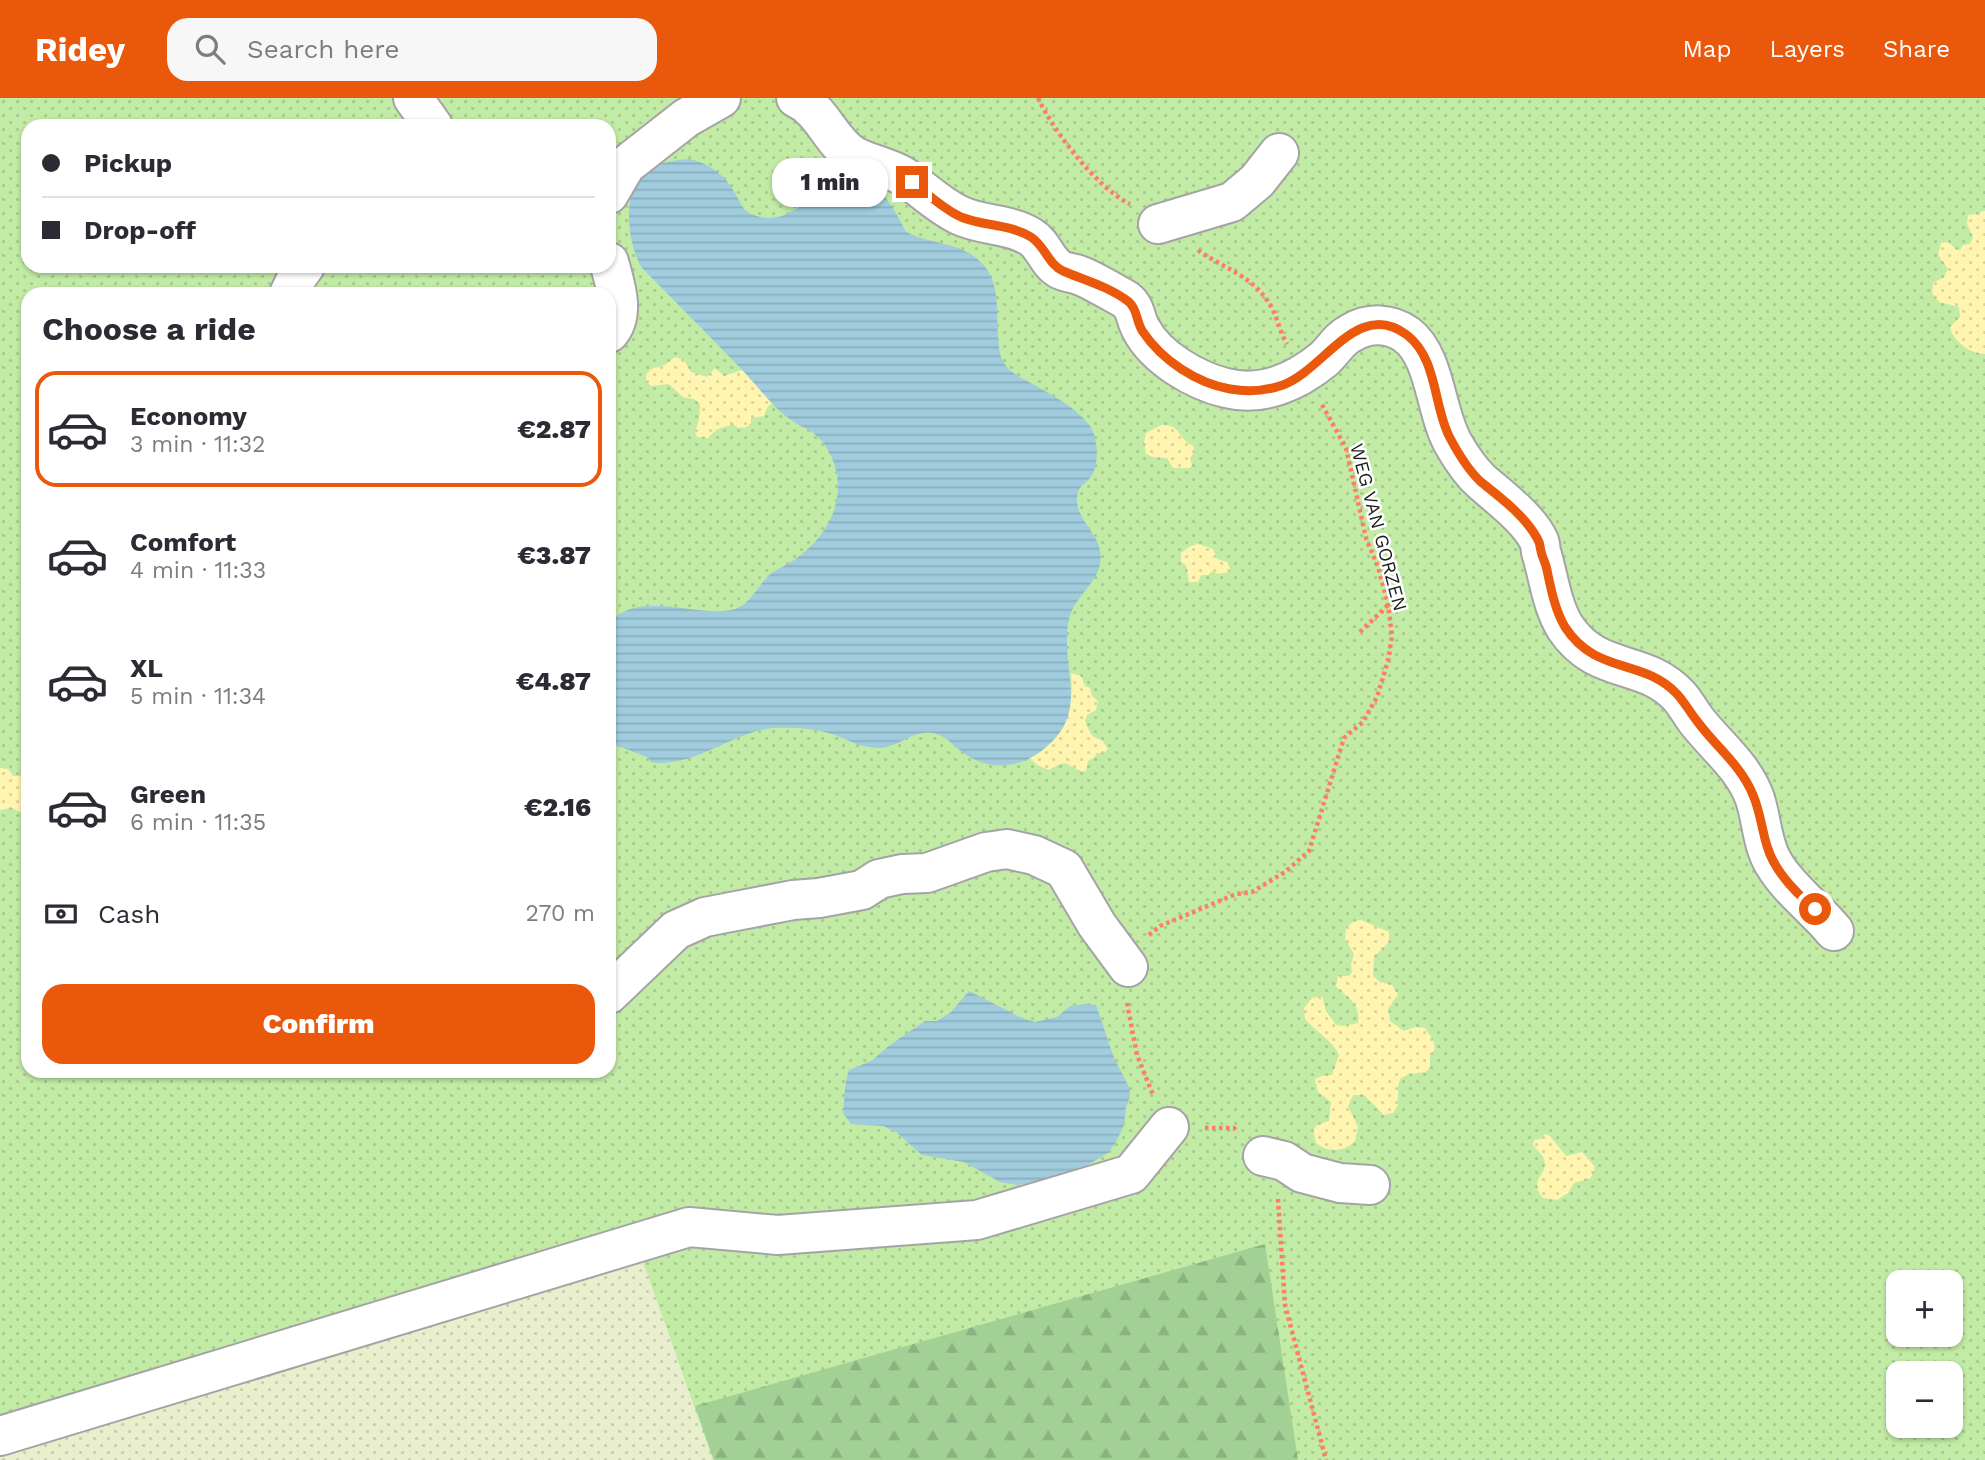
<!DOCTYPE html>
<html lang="en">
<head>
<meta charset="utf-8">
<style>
  body { margin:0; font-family:"Work Sans",sans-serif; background:#f7f7f7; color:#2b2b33; height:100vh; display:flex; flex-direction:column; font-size:26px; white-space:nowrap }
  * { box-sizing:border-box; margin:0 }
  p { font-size:23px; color:#7c7c81 }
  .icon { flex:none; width:38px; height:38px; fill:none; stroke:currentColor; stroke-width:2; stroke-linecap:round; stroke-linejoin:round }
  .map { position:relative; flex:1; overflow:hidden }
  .drawer { position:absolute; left:21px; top:189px; width:595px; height:791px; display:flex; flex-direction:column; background:#fff; border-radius:21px; box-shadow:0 2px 5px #0004 }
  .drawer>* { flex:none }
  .hud { position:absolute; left:21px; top:21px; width:595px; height:154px; border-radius:21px; box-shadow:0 2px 5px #0004; display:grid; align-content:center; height:154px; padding:0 21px; background:#fff }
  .fabs { position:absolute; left:1886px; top:1172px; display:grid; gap:14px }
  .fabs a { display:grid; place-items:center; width:77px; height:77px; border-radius:14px; background:#fff; box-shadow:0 2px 5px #0004; font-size:35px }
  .end { position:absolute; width:32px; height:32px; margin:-16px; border:9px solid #ea580c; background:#fff; box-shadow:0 0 0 4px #fff }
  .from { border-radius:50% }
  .bubble { position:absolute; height:49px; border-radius:21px; background:#fff; box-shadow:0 2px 5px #0004; font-size:23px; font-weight:800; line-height:49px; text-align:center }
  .hud b { display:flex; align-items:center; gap:24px; height:66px; font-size:26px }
  .hud b+b { border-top:2px solid #e1e1e2 }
  .hud i { width:18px; height:18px; background:#2b2b33 }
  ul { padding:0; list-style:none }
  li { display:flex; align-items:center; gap:21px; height:116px; margin:0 14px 10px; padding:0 7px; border:4px solid transparent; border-radius:21px }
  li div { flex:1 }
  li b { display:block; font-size:26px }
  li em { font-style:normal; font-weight:800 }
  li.current { border-color:#ea580c }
  li>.icon { width:63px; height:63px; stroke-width:1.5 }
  h2 { padding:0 21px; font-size:32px; line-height:84px }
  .pay { display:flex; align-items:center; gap:18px; height:77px; padding:0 21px; font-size:26px }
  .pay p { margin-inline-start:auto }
  .action { display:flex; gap:14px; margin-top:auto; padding:14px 21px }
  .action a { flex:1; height:80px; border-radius:21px; background:#ea580c; color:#fff; font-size:28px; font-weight:800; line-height:80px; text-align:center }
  header { display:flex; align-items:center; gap:42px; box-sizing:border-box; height:98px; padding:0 35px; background:#ea580c; color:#fff }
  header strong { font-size:33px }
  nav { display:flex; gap:38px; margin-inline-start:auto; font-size:24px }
  .search { width:490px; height:63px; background:#f7f7f7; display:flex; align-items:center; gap:18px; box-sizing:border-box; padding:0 24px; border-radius:21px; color:#7c7c81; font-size:26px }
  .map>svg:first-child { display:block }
</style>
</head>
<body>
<header>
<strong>Ridey</strong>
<div class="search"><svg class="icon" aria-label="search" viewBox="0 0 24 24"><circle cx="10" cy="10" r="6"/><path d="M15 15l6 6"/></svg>Search here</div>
<nav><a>Map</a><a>Layers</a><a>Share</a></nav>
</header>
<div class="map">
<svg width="1985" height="1362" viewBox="0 0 1985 1362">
  <defs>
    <pattern id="farmland-dots" width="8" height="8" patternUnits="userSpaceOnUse" patternTransform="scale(1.75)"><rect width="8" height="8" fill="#e9efcc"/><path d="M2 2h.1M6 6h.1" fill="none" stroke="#c7ccaf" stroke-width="1.8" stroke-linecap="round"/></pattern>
    <pattern id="grass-dots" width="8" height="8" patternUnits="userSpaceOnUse" patternTransform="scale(1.75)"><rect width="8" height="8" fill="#c2eba5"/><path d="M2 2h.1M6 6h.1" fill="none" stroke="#a6c98e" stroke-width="1.8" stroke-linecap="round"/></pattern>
    <pattern id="forest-firs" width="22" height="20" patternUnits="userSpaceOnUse" patternTransform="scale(1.75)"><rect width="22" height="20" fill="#a2d095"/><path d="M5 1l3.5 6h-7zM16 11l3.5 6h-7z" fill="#8bb280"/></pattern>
    <pattern id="sand-dots" width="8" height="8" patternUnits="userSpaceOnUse" patternTransform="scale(1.75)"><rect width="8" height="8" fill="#fff5b0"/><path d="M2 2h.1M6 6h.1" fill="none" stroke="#dad297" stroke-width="1.8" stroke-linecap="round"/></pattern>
    <pattern id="water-rules" width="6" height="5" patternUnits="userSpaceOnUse" patternTransform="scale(1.75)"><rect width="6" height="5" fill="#a0ccde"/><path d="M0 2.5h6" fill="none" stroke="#89afbe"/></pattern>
  </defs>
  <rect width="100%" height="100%" fill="#efebe2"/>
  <polygon fill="url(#farmland-dots)" points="640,1154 713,1362 0,1362 0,1354"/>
  <path fill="url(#grass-dots)" fill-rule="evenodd" d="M0,0H1985V1362H713L640,1155L0,1354ZM28,28H609V168H28ZM28,196H609V973H28ZM1899,1185H1951V1237H1899ZM1899,1276H1951V1328H1899Z"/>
  <polygon fill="url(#forest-firs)" points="1265,1146 1298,1362 714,1362 695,1308"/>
  <g fill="url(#sand-dots)">
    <path d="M1982,113H1985V256C1970,256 1953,243 1950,229L1960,219L1959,209L1939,204L1932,195L1933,185L1944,179L1948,171L1938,157L1941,145L1948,144L1956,151L1960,152L1963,147L1970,146L1973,139L1967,126L1968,117L1979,116Z"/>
    <path d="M675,259L684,262L691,274L707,279L715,270L724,278L742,272L773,305L768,308L764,318L751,320V325L747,329L738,330L733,326C719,331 718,329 708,340L697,339L695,333C699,326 700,314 700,306L694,301L683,299L669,286L651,288L646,283C646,267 656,272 666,266C669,264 672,261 675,259Z"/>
    <path d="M1161,327C1179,327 1176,334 1187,344C1196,352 1190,341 1195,353L1190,360L1192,367L1190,370H1173L1167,360L1153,359L1146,356L1144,344L1146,335Z"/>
    <polygon points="1198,446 1213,451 1217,461 1227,464 1230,470 1229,474 1218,476 1212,473 1208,477 1201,477 1198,484 1189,484 1186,467 1181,464 1181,455 1190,448"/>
    <path d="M1071,575L1081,578L1085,588L1090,590L1092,598L1098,603L1096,612L1087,617L1085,623C1090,633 1090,640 1102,642L1108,651L1104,655H1096L1095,659L1088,663L1086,673H1081C1062,665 1068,661 1049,672L1037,667L1030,660C1062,640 1075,612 1071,575Z"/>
    <polygon points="0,670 8,671 13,678 28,678 28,718 12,710 0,712"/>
    <path d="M1361,822L1389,834V844L1374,859L1373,878L1380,884L1392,887L1398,896L1388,911L1390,923L1404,933L1415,929L1425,930L1433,942L1435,951L1430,958V969L1426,974L1409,976L1401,980L1398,987V1007L1393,1015L1384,1017L1364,997H1353L1348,1008L1358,1029L1355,1043C1344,1054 1328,1055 1316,1045L1313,1032L1317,1027L1329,1023L1331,1004L1318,994L1315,981L1322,978L1332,977L1339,957C1334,944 1314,932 1305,921L1304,910L1312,900L1322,898L1326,913L1336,927L1343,928L1358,925C1361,906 1348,900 1336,888L1338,878H1349L1352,874L1351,866L1354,856L1345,841L1346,830L1354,823Z"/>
    <path d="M1545,1036L1550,1038L1566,1058L1582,1054L1595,1069L1591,1080L1574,1085L1568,1095L1557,1102L1543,1100C1527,1082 1549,1077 1544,1061C1542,1056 1536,1051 1533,1047L1534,1042L1541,1041Z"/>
  </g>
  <g fill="url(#water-rules)">
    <path d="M690,61C710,66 725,77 735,95C740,103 742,112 751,116C786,131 806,100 831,85C837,81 845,80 852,81C882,85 893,109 906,134C925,144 948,144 967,154C1002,173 996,205 998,239C999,249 999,257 1004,265C1009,274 1020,279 1029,284C1050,296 1075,308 1090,328C1098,340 1100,368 1090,380C1083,388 1077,389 1077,401C1077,427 1108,439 1099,470C1093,490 1072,500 1068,526C1061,576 1092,616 1040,654C1017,671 988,672 965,656C955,649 946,638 934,635C913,631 898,650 878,650C861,650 847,641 832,636C813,630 793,629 773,630C731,634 694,671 651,664L649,660L616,647L609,639V525C640,491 692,519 731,512C753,508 759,480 778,471C819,452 852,407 832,360C818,328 803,334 782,315C769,304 758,289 746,276C712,241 677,205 642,170C629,149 622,101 639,80C651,65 673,62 690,61Z"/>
    <path d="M969,893L1022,920L1035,924L1057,919L1070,908L1088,906L1096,907L1114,960L1129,989L1130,999L1126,1009L1124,1027L1116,1044L1108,1055L1067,1079L1017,1087L1000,1084L964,1064L922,1057L896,1034L883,1028L851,1026L843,1015C845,999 844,986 849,972L871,963L890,947L925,923H937L951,914Z"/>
  </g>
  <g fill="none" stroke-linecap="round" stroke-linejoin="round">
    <defs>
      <g id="minor">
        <polyline points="413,0 433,28"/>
        <path d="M796,0C823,12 830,44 854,58C869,66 888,69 903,78C922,90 938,107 959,117C981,128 1009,125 1031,139C1044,147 1047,165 1061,172C1062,173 1075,176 1076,176C1091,181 1108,192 1123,200C1137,208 1134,219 1141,231C1156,260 1196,283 1226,290C1262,299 1296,284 1324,261C1333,253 1340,240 1351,235C1369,224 1391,225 1407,237C1436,259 1435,315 1454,347C1461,359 1471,374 1481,383C1499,399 1529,421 1539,443C1541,447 1540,453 1542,457C1549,481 1552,508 1565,529C1597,578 1644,560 1679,598C1686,606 1690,614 1696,622C1716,648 1744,669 1755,701C1762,722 1762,747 1774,766C1787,789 1817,812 1834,833"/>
        <polyline points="609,96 626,67 686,20 721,0"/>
        <polyline points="1158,126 1232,104 1257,83 1279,55"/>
        <path d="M609,164C615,186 626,216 609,235"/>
        <polyline points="289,196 297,179 305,168"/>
        <polyline points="609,896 676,832 705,819 793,802 819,800 862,792 879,781 902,776 927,775 986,754 1007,751 1034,757 1064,771 1097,827 1128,869"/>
        <polyline points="1263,1058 1284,1063 1302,1075 1340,1085 1370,1087"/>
        <polyline points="0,1338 689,1129 778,1137 977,1122 1131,1076 1169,1029"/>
      </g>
    </defs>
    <use href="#minor" stroke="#a4a4a4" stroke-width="42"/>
    <g stroke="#ff7e63" stroke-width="4.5" stroke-dasharray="3.5 3.5" stroke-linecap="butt">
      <path d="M1038,0C1054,34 1097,90 1130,106"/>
      <path d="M1198,152C1224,171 1250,176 1269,205C1277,217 1279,233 1287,246"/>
      <polyline points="1360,534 1388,507"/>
      <polyline points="1149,837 1160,828 1236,796 1252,794 1285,774 1309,753 1344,640 1363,624 1377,599 1388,563 1392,538 1388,506 1378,469 1366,440 1346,350 1321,305"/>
      <polyline points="1127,905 1137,957 1153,997"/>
      <polyline points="1205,1030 1234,1030 1237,1033"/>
      <polyline points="1278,1101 1285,1207 1326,1362"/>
    </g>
    <use href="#minor" stroke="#fff" stroke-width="38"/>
  </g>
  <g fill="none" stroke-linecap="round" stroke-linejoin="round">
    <path stroke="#ea580c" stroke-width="9" d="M912,84C927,95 943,111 961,119C983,128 1010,126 1031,139C1045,148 1048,166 1063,173C1084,182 1110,189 1129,204C1138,212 1136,224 1143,234C1162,262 1196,285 1230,291C1247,294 1266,293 1283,287C1325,271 1358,200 1407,237C1438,261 1433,308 1450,340C1458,355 1469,373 1481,384C1501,400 1525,418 1537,440C1541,447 1539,446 1541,453C1542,460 1546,465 1547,472C1551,491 1555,512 1565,529C1596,577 1643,560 1677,596C1685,605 1690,614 1697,623C1715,648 1741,667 1753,697C1760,713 1762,732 1767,748C1774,773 1796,795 1815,811"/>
  </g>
  <g text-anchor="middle" stroke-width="5" stroke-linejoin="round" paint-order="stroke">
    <g font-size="19" fill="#1d1d1d" stroke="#fff">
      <text transform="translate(1379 429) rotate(75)" y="7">WEG VAN GORZEN</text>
    </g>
  </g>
</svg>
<div class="fabs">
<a>+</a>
<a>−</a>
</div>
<i class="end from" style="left:1815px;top:811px"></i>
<i class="end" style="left:912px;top:84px"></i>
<div class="bubble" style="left:772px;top:60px;width:116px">1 min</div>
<div class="hud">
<b><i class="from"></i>Pickup</b>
<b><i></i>Drop-off</b>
</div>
<section class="drawer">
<h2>Choose a ride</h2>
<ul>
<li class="current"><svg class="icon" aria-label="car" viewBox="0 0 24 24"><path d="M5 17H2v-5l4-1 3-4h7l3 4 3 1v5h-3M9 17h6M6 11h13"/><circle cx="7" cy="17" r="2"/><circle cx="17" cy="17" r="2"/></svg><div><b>Economy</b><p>3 min · 11:32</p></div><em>€2.87</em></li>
<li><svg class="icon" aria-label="car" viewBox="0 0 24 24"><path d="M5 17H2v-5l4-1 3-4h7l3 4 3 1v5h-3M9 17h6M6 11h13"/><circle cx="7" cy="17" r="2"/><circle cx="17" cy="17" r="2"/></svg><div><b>Comfort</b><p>4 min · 11:33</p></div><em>€3.87</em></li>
<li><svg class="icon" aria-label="car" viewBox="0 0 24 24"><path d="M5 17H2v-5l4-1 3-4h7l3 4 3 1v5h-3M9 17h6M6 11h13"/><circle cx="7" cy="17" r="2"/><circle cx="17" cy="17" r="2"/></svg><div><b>XL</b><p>5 min · 11:34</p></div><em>€4.87</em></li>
<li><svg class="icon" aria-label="car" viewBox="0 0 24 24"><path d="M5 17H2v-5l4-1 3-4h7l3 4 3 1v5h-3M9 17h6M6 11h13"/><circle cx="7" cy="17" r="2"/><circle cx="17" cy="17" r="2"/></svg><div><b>Green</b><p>6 min · 11:35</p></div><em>€2.16</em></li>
</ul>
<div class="pay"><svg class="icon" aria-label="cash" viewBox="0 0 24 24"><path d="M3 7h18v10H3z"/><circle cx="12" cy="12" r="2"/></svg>Cash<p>270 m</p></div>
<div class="action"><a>Confirm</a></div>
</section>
</div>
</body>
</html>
